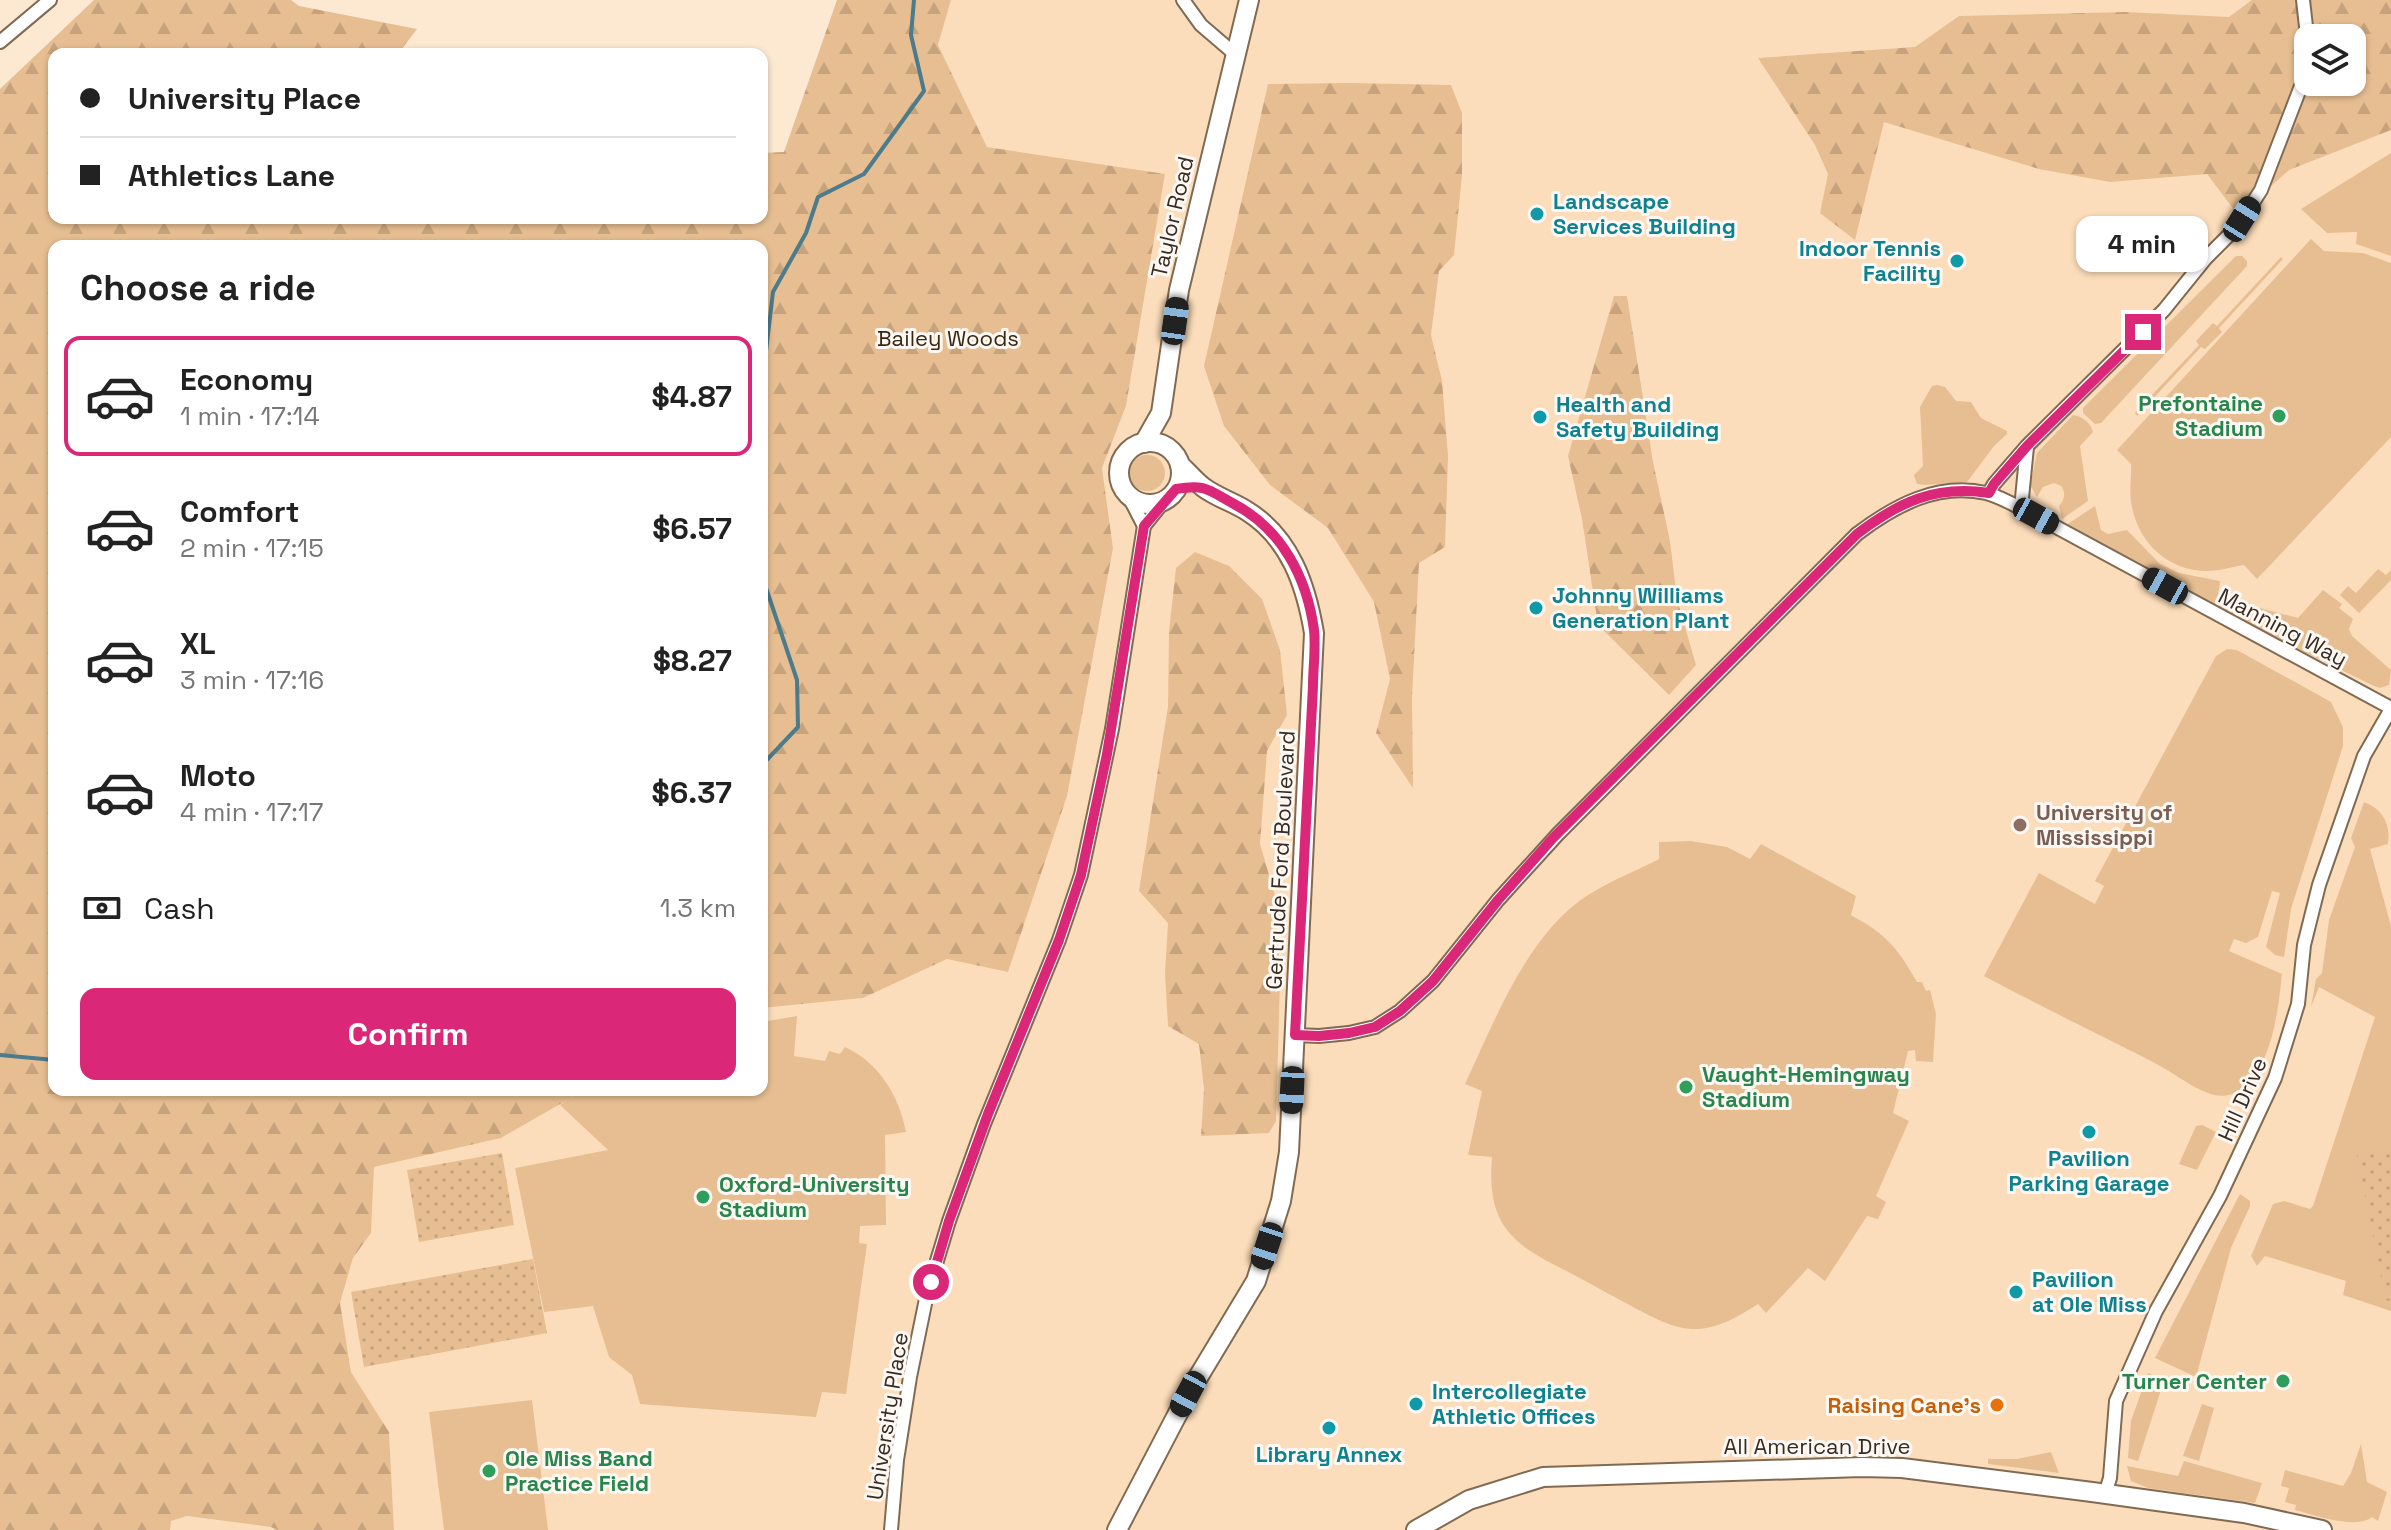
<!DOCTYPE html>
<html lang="en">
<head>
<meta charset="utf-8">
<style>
  body { margin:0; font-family:"Space Grotesk",sans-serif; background:#f6f6f6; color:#222; height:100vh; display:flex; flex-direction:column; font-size:30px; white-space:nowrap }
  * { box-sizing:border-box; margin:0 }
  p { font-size:26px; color:#767676 }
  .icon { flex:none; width:44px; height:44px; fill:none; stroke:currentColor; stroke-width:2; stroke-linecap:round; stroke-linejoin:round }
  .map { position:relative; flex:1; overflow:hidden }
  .details { position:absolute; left:48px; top:240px; width:720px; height:856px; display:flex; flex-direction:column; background:#fff; border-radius:16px; box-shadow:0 2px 6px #0004 }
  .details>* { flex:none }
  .guide { position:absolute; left:48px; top:48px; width:720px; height:176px; border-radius:16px; box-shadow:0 2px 6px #0004; display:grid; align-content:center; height:176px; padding:0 32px; background:#fff }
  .tools { position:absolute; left:2294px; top:24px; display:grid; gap:16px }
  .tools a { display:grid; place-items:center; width:72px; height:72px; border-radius:16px; background:#fff; box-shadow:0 2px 6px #0004; font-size:40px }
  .end { position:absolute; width:36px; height:36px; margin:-18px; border:10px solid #db2777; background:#fff; box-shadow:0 0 0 4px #fff }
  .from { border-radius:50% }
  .bubble { position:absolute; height:56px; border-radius:16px; background:#fff; box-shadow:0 2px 6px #0004; font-size:26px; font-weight:700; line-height:56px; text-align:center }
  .car { position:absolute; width:24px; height:48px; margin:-24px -12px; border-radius:10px; box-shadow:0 0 6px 2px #0007; background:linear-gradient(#222 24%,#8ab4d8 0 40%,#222 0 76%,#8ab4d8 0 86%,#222 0) }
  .guide b { display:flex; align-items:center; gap:28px; height:76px; font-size:30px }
  .guide b+b { border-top:2px solid #e0e0e0 }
  .guide i { width:20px; height:20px; background:#222 }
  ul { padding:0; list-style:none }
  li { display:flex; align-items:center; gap:24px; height:120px; margin:0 16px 12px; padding:0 16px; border:4px solid transparent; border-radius:16px }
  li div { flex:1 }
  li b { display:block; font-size:30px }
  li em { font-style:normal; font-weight:700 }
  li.current { border-color:#db2777 }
  li>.icon { width:72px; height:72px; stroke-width:1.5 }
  h2 { padding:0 32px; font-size:36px; line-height:96px }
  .pay { display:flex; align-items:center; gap:20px; height:88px; padding:0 32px; font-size:30px }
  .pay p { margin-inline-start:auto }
  .primary-button { display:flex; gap:16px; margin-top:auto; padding:16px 32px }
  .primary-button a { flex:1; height:92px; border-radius:16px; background:#db2777; color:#fff; font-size:32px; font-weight:700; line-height:92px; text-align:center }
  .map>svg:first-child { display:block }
</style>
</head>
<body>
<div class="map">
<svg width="2391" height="1530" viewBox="0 0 2391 1530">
  <defs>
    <pattern id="forest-firs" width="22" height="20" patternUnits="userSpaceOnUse" patternTransform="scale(2)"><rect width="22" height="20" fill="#e7be91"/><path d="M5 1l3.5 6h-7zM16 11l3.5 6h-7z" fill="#c7a37d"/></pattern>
    <pattern id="park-dots" width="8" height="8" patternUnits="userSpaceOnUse" patternTransform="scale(2)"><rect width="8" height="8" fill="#e7be91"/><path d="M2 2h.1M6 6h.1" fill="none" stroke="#c7a37d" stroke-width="1.8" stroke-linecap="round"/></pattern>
  </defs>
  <rect width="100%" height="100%" fill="#fde8d2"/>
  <g fill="#fcddbb" fill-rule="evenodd">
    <path d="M951,0H2391V1530H394L389,1432L351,1372L340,1303L353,1258L371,1233L374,1167L501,1138L569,1099L578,1090H762V1008L863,998L947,959L1009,971L1113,548L1102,468L1126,406L1165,175L987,147L938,45ZM2308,38H2352V82H2308Z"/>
    <polygon points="186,1516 272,1527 277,1530 170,1530 170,1521"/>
  </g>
  <g fill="#e7be91">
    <polygon points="2391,153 2391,256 2356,244 2357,232 2327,233 2301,209"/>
    <path d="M2311,239L2324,251L2363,253L2391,263V437L2257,579L2244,565C2232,567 2219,571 2207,571C2166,571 2136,540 2131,501C2129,489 2132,476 2131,464L2117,450Z"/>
    <polygon points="2236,256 2242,256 2247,261 2247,266 2101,423 2095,424 2083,413 2083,408"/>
    <polygon points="2281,257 2283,259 2219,328 2222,332 2205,349 2201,347 2137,416 2135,413 2199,345 2196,341 2213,323 2217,326"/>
    <polygon points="1937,385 1945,387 1956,401 1971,402 1981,418 2007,431 2007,434 1994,446 1967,482 1924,485 1917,484 1914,475 1923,466 1920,407 1932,386"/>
    <path d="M2073,415C2082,416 2091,423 2093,432L2080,446L2088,501L2062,519L2059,506C2065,499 2066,493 2061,486L2054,483L2043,487L2037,497L2030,485L2037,453Z"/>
    <circle cx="1147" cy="473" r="18"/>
    <polygon points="2095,506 2101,530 2108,534 2127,530 2160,564 2179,573 2220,581 2218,596 2250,603 2232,617 2066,525"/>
    <polygon points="2378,569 2386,575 2391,570 2391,580 2359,613 2340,595 2348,586 2356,593"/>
    <polygon points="2323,590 2342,604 2339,608 2353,619 2349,629 2352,636 2391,670 2389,685 2380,688 2374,686 2241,621 2256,607 2298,618"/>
    <path d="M2227,649L2237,650L2331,702L2343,727V746L2291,909L2284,957L2275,955L2266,947L2280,893L2272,891L2258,937L2246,943L2234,939L2229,951L2282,974C2278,1011 2272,1076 2232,1094C2225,1097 2214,1096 2208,1093C2189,1086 2168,1069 2149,1060C2094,1032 2038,1005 1984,976L2039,873L2095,904L2104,886L2095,881L2216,656Z"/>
    <path d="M2364,802C2382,809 2391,823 2388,844L2370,849L2391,926V1311L2343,1295L2346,1281L2265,1256L2257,1266L2251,1256L2273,1204L2284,1201L2310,1209L2313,1206L2375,1017L2319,987L2311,1007L2316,979L2322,973L2329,920L2355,847L2351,838Z"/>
    <path d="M1691,841L1727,847L1750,859L1761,844L1856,896L1851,915C1887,935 1897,947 1917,982H1922L1926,991L1930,990L1936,1014L1933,1062L1916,1061L1915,1050L1908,1051L1893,1113L1909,1121L1876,1196L1886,1202L1878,1219L1867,1216L1825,1281L1808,1268L1766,1313L1758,1304C1699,1343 1679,1332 1622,1301C1596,1287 1571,1273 1545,1260C1499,1235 1488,1208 1492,1157L1468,1155L1482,1091L1465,1084C1494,1022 1528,933 1588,895C1610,881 1636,871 1659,859V842Z"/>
    <path d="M797,1016L794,1056L825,1061L829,1051L840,1054L845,1047C879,1063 899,1095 906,1132L885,1135L886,1225L860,1226L859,1243L867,1244L846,1394L822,1392L816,1417L640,1404L632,1375L609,1357L593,1306L544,1312L515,1168L608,1150L560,1105L581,1090H762V1022Z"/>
    <polygon points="2202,1125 2216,1132 2197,1170 2179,1164 2196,1126"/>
    <polygon points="2240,1194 2250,1201 2250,1206 2231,1248 2196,1377 2155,1358"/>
    <polygon points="2148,1373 2174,1385 2175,1390 2162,1387 2138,1461 2128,1458 2131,1421"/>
    <polygon points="532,1400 548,1530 444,1530 429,1412"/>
    <polygon points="2202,1404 2214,1408 2199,1461 2183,1456"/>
    <path d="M2361,1444L2367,1482L2387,1492L2378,1521L2372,1517C2355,1530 2315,1515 2295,1510L2296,1505L2285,1502L2289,1488L2281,1486L2285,1470L2343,1486L2351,1473Z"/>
    <polygon points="2051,1452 2059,1473 1988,1464 1988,1459 2017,1459"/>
    <polygon points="2184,1461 2262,1483 2255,1503 2148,1488 2131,1481 2127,1466 2178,1476"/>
  </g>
  <g fill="url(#forest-firs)" fill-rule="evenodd">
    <polygon points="94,0 291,0 299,6 417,29 398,54 54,54 54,218 762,218 762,153 784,152 837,0 951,0 938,45 987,147 1165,174 1126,406 1102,468 1113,548 1067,796 1008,972 947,959 863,998 762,1008 762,246 54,246 54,1090 578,1090 569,1099 501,1138 374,1167 371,1233 353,1258 340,1303 351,1372 389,1432 394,1530 277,1530 271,1527 187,1516 171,1521 170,1530 0,1530 0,89"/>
    <path d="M2252,0H2391V130L2289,170L2238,215L2207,174L2110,182L2039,169L1884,122L1855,240L1820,213L1828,174L1815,145L1758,58L1915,47L1959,16L2125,12L2229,17ZM2308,38H2352V82H2308Z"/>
    <polygon points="1350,83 1451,85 1462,113 1462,175 1454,255 1439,271 1431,335 1442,381 1448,456 1445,547 1419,563 1412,697 1413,788 1376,733 1390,679 1374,602 1328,528 1270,485 1224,426 1204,366 1268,84"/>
    <polygon points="1614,296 1627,296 1653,462 1670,541 1677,599 1696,665 1669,695 1598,625 1582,519 1568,456"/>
    <polygon points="1195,552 1229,566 1262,599 1280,650 1287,715 1267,751 1260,844 1276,899 1280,981 1276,1121 1269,1133 1201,1136 1204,1089 1199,1044 1168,1026 1165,973 1168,923 1139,891 1168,706 1169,631 1176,568"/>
  </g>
  <g fill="url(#park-dots)">
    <polygon points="2391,1148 2391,1300 2386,1301 2357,1155"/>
    <polygon points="502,1153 514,1225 419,1242 407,1170"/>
    <polygon points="533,1259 547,1333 364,1367 351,1292"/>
  </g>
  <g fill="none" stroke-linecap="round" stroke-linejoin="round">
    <g stroke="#4c7b8c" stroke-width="4">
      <polyline points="762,385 773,292 806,233 818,197 864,174 924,91 911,35 914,0"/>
      <polyline points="762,576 797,680 798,727 762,765"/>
      <polyline points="0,1055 54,1060"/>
    </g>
    <defs>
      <g id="street">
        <polyline points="1183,0 1201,25 1236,55"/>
        <polyline points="2303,0 2308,44"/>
        <polyline points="0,42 50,0"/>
        <polyline points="1989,493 1994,484 2027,446 2164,310 2206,258 2238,226 2261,190 2306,73 2308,51"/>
        <polyline points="1128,495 1144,526"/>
        <polyline points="2021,508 2027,447"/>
        <path d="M1295,1035L1319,1036L1349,1033L1375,1027L1400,1011L1433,981L1498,900L1558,834L1857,534C1894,506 1937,482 1986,493C1998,496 2010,503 2021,508L2391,708"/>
        <polyline points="2105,1494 2110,1478 2116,1401 2156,1311 2220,1196 2275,1078 2298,1004 2304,945 2319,885 2364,756 2391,709"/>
        <polyline points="891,1530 897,1460 910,1377 927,1294 949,1221 984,1124 1059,940 1081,875 1112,729 1144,526 1165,500"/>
      </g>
      <g id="secondary">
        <circle cx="1150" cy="473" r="31"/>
        <polyline points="1144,443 1161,413 1179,290 1249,0"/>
        <path d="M1117,1530L1188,1394L1256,1281L1281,1201L1289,1152L1314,633C1306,585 1290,538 1247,511C1233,502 1216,497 1203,487C1195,481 1188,472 1180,465"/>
        <polyline points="1416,1530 1469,1500 1543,1477 1862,1467 1902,1468 2092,1492 2244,1513 2322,1530"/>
      </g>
    </defs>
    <use href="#street" stroke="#816a52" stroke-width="16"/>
    <use href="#secondary" stroke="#816a52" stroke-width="22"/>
    <use href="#street" stroke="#fff" stroke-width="12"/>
    <use href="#secondary" stroke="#fff" stroke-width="18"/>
  </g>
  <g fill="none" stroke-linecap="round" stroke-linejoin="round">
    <path stroke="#db2777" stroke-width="10" d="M931,1282L949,1221L988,1114L1059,940L1081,875L1107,754L1144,526L1176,489C1207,484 1208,490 1234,504C1282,529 1307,578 1314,630C1316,648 1313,668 1313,686L1295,1035L1319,1036L1349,1033L1375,1027L1400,1011L1433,981L1498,900L1553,838L1857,534C1899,502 1935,485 1989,493L1994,484L2027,446L2143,332"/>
  </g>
  <g fill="#0f9aa8" stroke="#fdf8f3" stroke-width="3">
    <circle cx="1537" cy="214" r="8"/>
    <circle cx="1957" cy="261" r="8"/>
    <circle cx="1540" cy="417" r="8"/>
    <circle cx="1536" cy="608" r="8"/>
    <circle cx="2089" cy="1132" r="8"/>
    <circle cx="2016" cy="1292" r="8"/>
    <circle cx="1416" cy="1404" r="8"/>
    <circle cx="1329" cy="1428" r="8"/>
  </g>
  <g fill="#2e9e5b" stroke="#fdf8f3" stroke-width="3">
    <circle cx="2279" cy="416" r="8"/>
    <circle cx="1686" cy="1087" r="8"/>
    <circle cx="703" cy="1197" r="8"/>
    <circle cx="2283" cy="1381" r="8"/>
    <circle cx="489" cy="1471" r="8"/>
  </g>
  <circle fill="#8d6e63" stroke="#fdf8f3" stroke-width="3" cx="2020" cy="825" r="8"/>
  <circle fill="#e8710a" stroke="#fdf8f3" stroke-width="3" cx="1997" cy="1405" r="8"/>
  <g text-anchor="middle" stroke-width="6" stroke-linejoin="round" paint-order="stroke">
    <g font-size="22" font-weight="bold" fill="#0d838f" stroke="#fdf8f3" text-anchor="start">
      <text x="1553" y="209">Landscape<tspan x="1553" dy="25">Services Building</tspan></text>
      <text x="1941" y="256" text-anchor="end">Indoor Tennis<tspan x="1941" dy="25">Facility</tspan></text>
      <text x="1556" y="412">Health and<tspan x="1556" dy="25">Safety Building</tspan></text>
      <text x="1552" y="603">Johnny Williams<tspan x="1552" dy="25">Generation Plant</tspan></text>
      <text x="2089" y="1166" text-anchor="middle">Pavilion<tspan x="2089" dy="25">Parking Garage</tspan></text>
      <text x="2032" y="1287">Pavilion<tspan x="2032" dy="25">at Ole Miss</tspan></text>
      <text x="1432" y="1399">Intercollegiate<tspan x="1432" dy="25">Athletic Offices</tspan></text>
      <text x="1329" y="1462" text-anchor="middle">Library Annex</text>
    </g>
    <g font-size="22" fill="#362c22" stroke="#fdf8f3">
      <text transform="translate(1172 217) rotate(-77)" y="8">Taylor Road</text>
      <text transform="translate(2283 627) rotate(28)" y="8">Manning Way</text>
      <text transform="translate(1280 860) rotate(-87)" y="8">Gertrude Ford Boulevard</text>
      <text transform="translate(2242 1099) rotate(-66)" y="8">Hill Drive</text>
      <text transform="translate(887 1416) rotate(-81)" y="8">University Place</text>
      <text x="1817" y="1454">All American Drive</text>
    </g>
    <g font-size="22" fill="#3a2711" stroke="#fdf8f3">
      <text x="948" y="346">Bailey Woods</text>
    </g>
    <g font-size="22" font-weight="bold" fill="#27864d" stroke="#fdf8f3" text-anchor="start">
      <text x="2263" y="411" text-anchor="end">Prefontaine<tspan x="2263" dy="25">Stadium</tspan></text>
      <text x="1702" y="1082">Vaught-Hemingway<tspan x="1702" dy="25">Stadium</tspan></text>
      <text x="719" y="1192">Oxford-University<tspan x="719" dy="25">Stadium</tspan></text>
      <text x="2267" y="1389" text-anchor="end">Turner Center</text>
      <text x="505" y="1466">Ole Miss Band<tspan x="505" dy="25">Practice Field</tspan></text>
    </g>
    <g font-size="22" font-weight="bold" fill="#785e54" stroke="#fdf8f3" text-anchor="start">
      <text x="2036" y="820">University of<tspan x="2036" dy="25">Mississippi</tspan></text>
    </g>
    <g font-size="22" font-weight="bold" fill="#c56008" stroke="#fdf8f3" text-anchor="end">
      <text x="1981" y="1413">Raising Cane's</text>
    </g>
  </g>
</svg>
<div class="tools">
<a><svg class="icon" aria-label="layers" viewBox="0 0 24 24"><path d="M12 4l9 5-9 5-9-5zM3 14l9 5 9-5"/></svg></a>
</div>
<i class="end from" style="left:931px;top:1282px"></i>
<i class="end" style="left:2143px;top:332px"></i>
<div class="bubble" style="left:2076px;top:216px;width:132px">4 min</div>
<i class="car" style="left:2242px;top:219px;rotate:32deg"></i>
<i class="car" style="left:1175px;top:321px;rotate:8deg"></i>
<i class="car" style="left:2036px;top:516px;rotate:119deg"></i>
<i class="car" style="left:2165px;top:586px;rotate:299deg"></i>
<i class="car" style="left:1292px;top:1090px;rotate:183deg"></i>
<i class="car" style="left:1267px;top:1246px;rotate:198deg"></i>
<i class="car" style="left:1188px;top:1394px;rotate:208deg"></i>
<div class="guide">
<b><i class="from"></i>University Place</b>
<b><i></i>Athletics Lane</b>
</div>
<section class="details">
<h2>Choose a ride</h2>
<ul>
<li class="current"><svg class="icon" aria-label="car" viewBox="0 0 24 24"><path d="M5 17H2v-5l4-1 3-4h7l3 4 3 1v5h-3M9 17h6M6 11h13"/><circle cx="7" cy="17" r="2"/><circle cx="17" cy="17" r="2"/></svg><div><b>Economy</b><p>1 min · 17:14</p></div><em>$4.87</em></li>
<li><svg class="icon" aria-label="car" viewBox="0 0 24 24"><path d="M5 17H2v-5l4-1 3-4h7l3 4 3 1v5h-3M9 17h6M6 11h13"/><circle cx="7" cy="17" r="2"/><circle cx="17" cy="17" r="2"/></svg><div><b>Comfort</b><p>2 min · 17:15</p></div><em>$6.57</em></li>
<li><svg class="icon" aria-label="car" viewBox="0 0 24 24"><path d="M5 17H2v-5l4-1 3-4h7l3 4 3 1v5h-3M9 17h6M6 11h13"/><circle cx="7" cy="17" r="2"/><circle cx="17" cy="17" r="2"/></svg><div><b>XL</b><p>3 min · 17:16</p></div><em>$8.27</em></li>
<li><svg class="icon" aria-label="car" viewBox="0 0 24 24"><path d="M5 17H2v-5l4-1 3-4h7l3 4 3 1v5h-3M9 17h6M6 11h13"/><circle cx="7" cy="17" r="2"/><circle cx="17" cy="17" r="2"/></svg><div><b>Moto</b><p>4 min · 17:17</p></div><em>$6.37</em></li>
</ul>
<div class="pay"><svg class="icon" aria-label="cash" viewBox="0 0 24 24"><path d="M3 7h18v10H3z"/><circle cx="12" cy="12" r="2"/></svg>Cash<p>1.3 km</p></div>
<div class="primary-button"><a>Confirm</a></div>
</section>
</div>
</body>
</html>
